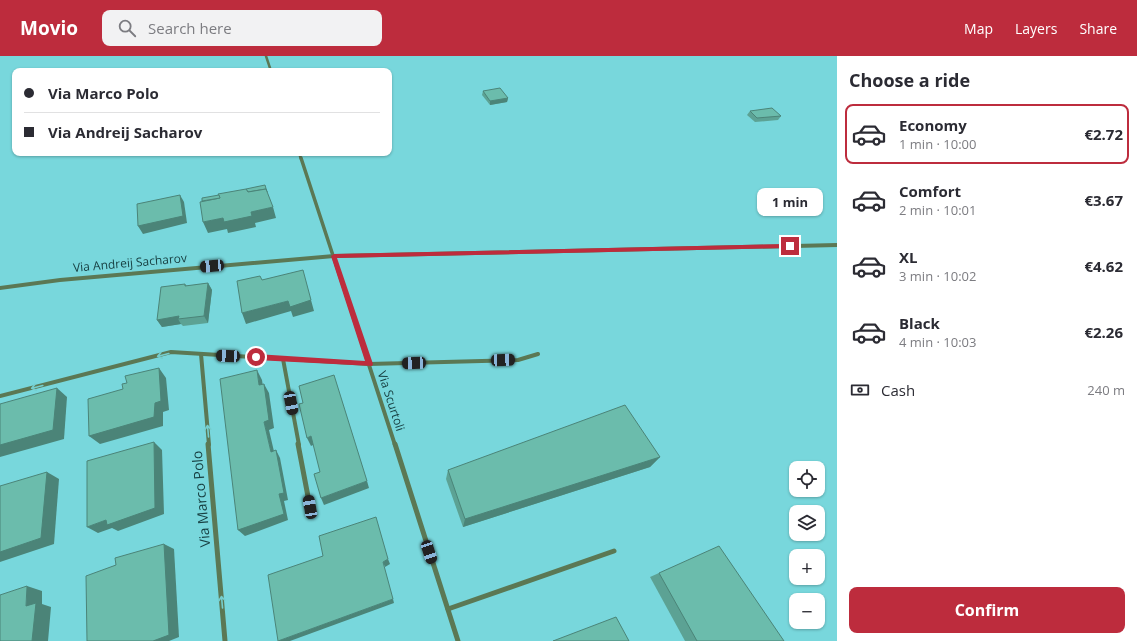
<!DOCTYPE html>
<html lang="en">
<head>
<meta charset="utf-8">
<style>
  body { margin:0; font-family:"Open Sans",sans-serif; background:#f2f2f3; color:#2b2b33; height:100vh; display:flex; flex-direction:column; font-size:15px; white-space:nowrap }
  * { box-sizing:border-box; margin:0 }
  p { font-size:13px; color:#7c7c81 }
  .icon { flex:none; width:22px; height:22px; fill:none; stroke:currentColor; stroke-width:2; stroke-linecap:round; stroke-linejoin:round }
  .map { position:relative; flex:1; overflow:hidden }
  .drawer { display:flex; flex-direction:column; background:#fff; width:300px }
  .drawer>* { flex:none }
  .banner { position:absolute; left:12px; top:12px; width:380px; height:88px; border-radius:8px; box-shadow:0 1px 3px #0004; display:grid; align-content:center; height:88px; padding:0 12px; background:#fff }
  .tools { position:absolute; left:789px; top:405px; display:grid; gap:8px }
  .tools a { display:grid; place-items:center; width:36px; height:36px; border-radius:8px; background:#fff; box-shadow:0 1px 3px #0004; font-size:20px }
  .end { position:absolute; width:18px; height:18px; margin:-9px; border:5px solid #bd2c3d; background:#fff; box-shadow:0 0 0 2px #fff }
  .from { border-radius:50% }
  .bubble { position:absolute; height:28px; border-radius:8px; background:#fff; box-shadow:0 1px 3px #0004; font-size:13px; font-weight:700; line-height:28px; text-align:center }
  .car { position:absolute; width:12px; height:24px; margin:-12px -6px; border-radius:5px; box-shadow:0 0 3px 1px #0007; background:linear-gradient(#222 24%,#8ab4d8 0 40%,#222 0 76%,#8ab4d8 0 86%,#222 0) }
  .banner b { display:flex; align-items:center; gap:14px; height:38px; font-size:15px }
  .banner b+b { border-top:1px solid #e1e1e2 }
  .banner i { width:10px; height:10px; background:#2b2b33 }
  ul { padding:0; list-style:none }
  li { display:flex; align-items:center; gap:12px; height:60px; margin:0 8px 6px; padding:0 4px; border:2px solid transparent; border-radius:8px }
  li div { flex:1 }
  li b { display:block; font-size:15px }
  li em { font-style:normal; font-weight:700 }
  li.current { border-color:#bd2c3d }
  li>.icon { width:36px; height:36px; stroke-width:1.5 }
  h2 { padding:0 12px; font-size:18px; line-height:48px }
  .pay { display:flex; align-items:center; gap:10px; height:44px; padding:0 12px; font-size:15px }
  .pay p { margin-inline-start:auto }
  .primary-button { display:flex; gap:8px; margin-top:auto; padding:8px 12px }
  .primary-button a { flex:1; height:46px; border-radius:8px; background:#bd2c3d; color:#fff; font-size:16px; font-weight:700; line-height:46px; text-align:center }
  header { display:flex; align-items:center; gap:24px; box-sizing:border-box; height:56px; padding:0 20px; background:#bd2c3d; color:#fff }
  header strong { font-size:19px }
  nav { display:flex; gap:22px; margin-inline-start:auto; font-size:14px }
  .search { width:280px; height:36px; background:#f2f2f3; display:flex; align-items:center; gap:10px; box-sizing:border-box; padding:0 14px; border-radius:8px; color:#7c7c81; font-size:15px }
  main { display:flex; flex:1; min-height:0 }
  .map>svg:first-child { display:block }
</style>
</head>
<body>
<header>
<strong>Movio</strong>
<div class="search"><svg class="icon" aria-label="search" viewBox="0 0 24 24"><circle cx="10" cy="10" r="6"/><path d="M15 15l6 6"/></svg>Search here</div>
<nav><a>Map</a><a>Layers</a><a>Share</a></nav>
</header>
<main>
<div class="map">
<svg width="837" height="585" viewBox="0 0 837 585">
  <rect width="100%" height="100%" fill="#78d7dc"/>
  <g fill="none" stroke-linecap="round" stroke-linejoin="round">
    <g stroke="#5b7854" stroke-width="2.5">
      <polyline points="266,0 271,15"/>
      <polyline points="299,97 301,103"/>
    </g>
    <polyline stroke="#5b7854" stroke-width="3.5" points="301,102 343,230"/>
    <g stroke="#5b7854" stroke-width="4">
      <polyline points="343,229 395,389"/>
      <polyline points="201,298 209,389"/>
      <polyline points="283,303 299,389"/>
      <polyline points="0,340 171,296 369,308 518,304 538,298"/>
    </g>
    <g stroke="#5b7854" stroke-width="5">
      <polyline points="208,388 225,585"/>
      <polyline points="298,388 310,451"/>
      <polyline points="395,388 458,585"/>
      <polyline points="448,553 614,495"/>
    </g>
    <polygon fill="#5b7854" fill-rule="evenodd" points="837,187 837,191 334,202 60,226 0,234 0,230 60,222 334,198"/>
  </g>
  <g fill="#5ca294">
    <polygon points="483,35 508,42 507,46 490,49 482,39"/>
    <polygon points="750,55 781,60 778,64 755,66 747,59"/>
    <polygon points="208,227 212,234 208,267 183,270 181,268 162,271 157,264 185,228 187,230"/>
    <polygon points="660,401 650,411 463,471 446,423 448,414"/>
    <polygon points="659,517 784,585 685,585 650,521"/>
  </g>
  <g fill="#4b8478">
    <polygon points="508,42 507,46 490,49 490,45"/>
    <polygon points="180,139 184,146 187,167 143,178 138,170"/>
    <polygon points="273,151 276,162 255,167 256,171 228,177 227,173 208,177 203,166"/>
    <polygon points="208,227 212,234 208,267 204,260"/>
    <polygon points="311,244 314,255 293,261 291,255 246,268 242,257 288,245"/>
    <polygon points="179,260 178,263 181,268 162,271 157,264"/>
    <polygon points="159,312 166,322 169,354 163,356 163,370 100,388 89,380 155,347"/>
    <polygon points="257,314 262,324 264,338 259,329"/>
    <polygon points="264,328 269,337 274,372 269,374 276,404 271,396 264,366"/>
    <polygon points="57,332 67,341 64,383 0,401 0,389"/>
    <polygon points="311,380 315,388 311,390 307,382"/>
    <polygon points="154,386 162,394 164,458 118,475 112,472 98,477 87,471 106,464"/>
    <polygon points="276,394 280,402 288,444 284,445 288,464 245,480 238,474"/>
    <polygon points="660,401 650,411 463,471 465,463"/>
    <polygon points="47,416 59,423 54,488 0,506 0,496"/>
    <polygon points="367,425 369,432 324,449 321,442"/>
    <polygon points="164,488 174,493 179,581 169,585 153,585"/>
    <polygon points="388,503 390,508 385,511 383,506"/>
    <polygon points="27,530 42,535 42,548 51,551 48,585 32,585 26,550"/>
    <polygon points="393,543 394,547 290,585 278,585"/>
  </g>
  <g fill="#6bbcac" stroke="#4b8478">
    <polygon points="500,32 508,42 490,45 483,35"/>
    <polygon points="772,52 781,60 757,62 750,55"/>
    <polygon points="265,129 267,136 266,133 248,136 246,133"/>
    <polygon points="246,133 248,136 266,133 273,151 251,156 252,160 224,166 223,162 203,166 200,146 220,142 218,138"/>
    <polygon points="180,139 183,160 138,170 137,148"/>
    <polygon points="219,139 220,142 202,145 202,142"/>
    <polygon points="303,214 311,244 290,251 288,245 242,257 237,225 260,220 262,224"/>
    <polygon points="208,227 204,260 178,263 179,260 157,264 161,231 185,228 185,230"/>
    <polygon points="159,312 161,345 155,347 154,361 89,380 88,343 123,333 122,328 127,327 125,320"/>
    <polygon points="257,314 259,329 264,328 269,364 264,366 271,396 276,394 284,437 279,438 284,458 238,474 220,323"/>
    <polygon points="334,319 367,425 321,442 314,418 320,416 311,380 307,382 299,348 303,347 299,330"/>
    <polygon points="57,332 53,374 0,389 0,348"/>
    <polygon points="625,349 660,401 465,463 448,414"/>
    <polygon points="154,386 155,452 107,469 106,464 87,471 87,405"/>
    <polygon points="47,416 41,482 0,496 0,430"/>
    <polygon points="376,461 388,503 383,506 393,543 278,585 268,519 323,500 319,480"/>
    <polygon points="164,488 169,579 153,585 87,585 86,520 116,509 115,502"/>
    <polygon points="719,490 784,585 697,585 659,517"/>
    <polygon points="27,530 26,550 36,547 32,585 0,585 0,539"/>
    <polygon points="616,561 629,585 553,585"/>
  </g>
  <defs><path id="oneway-shaft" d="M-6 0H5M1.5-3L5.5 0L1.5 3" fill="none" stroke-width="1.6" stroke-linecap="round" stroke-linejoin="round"/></defs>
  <g stroke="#75cece">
    <use href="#oneway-shaft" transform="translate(163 299) rotate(166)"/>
    <use href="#oneway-shaft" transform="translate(37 331) rotate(166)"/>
    <use href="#oneway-shaft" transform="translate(208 375) rotate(-95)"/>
    <use href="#oneway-shaft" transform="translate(222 546) rotate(-95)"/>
  </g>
  <polygon fill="#bd2c3d" points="790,188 793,190 790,192 337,202 373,308 372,310 256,304 252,301 256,298 365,305 331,200 334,198"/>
  <g text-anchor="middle" stroke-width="3" stroke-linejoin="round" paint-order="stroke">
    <g font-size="12" fill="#184143" stroke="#78d7dc">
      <text transform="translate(130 207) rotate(-5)" y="4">Via Andreij Sacharov</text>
      <text transform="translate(391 345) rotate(72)" y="4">Via Scurtoli</text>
    </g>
    <g font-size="14" fill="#184143" stroke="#78d7dc">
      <text transform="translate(201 443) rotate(-95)" y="5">Via Marco Polo</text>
    </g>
  </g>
</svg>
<div class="tools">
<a><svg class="icon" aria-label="locate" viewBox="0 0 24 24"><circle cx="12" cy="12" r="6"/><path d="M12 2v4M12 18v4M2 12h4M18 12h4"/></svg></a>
<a><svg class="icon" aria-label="layers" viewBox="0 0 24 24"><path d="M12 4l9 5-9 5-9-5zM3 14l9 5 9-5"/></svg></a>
<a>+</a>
<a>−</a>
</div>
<i class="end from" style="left:256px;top:301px"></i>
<i class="end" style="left:790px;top:190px"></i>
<div class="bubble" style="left:757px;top:132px;width:66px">1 min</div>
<i class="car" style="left:212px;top:210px;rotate:265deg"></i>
<i class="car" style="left:228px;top:300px;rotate:273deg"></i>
<i class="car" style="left:503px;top:304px;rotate:88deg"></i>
<i class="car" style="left:414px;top:307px;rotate:268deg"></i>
<i class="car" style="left:291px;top:347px;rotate:169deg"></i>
<i class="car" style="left:310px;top:451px;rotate:350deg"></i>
<i class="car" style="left:429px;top:496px;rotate:162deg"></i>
<div class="banner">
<b><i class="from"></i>Via Marco Polo</b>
<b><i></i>Via Andreij Sacharov</b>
</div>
</div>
<section class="drawer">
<h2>Choose a ride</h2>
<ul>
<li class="current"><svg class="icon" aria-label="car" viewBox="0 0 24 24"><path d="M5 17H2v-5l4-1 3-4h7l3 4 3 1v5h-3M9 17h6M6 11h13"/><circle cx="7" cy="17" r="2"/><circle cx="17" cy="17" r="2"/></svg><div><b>Economy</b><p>1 min · 10:00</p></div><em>€2.72</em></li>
<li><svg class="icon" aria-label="car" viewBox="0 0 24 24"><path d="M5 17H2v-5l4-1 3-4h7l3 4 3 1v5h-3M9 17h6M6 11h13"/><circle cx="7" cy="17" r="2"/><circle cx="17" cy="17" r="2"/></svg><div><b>Comfort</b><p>2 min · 10:01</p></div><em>€3.67</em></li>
<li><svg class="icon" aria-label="car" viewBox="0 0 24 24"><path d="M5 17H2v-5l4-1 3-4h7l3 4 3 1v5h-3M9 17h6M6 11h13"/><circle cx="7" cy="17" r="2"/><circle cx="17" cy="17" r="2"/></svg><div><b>XL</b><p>3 min · 10:02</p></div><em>€4.62</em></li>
<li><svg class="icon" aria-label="car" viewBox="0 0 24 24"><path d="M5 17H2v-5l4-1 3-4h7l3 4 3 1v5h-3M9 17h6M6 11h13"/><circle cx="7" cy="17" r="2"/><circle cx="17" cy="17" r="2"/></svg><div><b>Black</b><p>4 min · 10:03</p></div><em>€2.26</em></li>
</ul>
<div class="pay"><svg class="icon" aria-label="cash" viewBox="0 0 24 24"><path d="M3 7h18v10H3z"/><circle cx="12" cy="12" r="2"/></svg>Cash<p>240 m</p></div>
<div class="primary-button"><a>Confirm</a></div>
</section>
</main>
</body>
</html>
